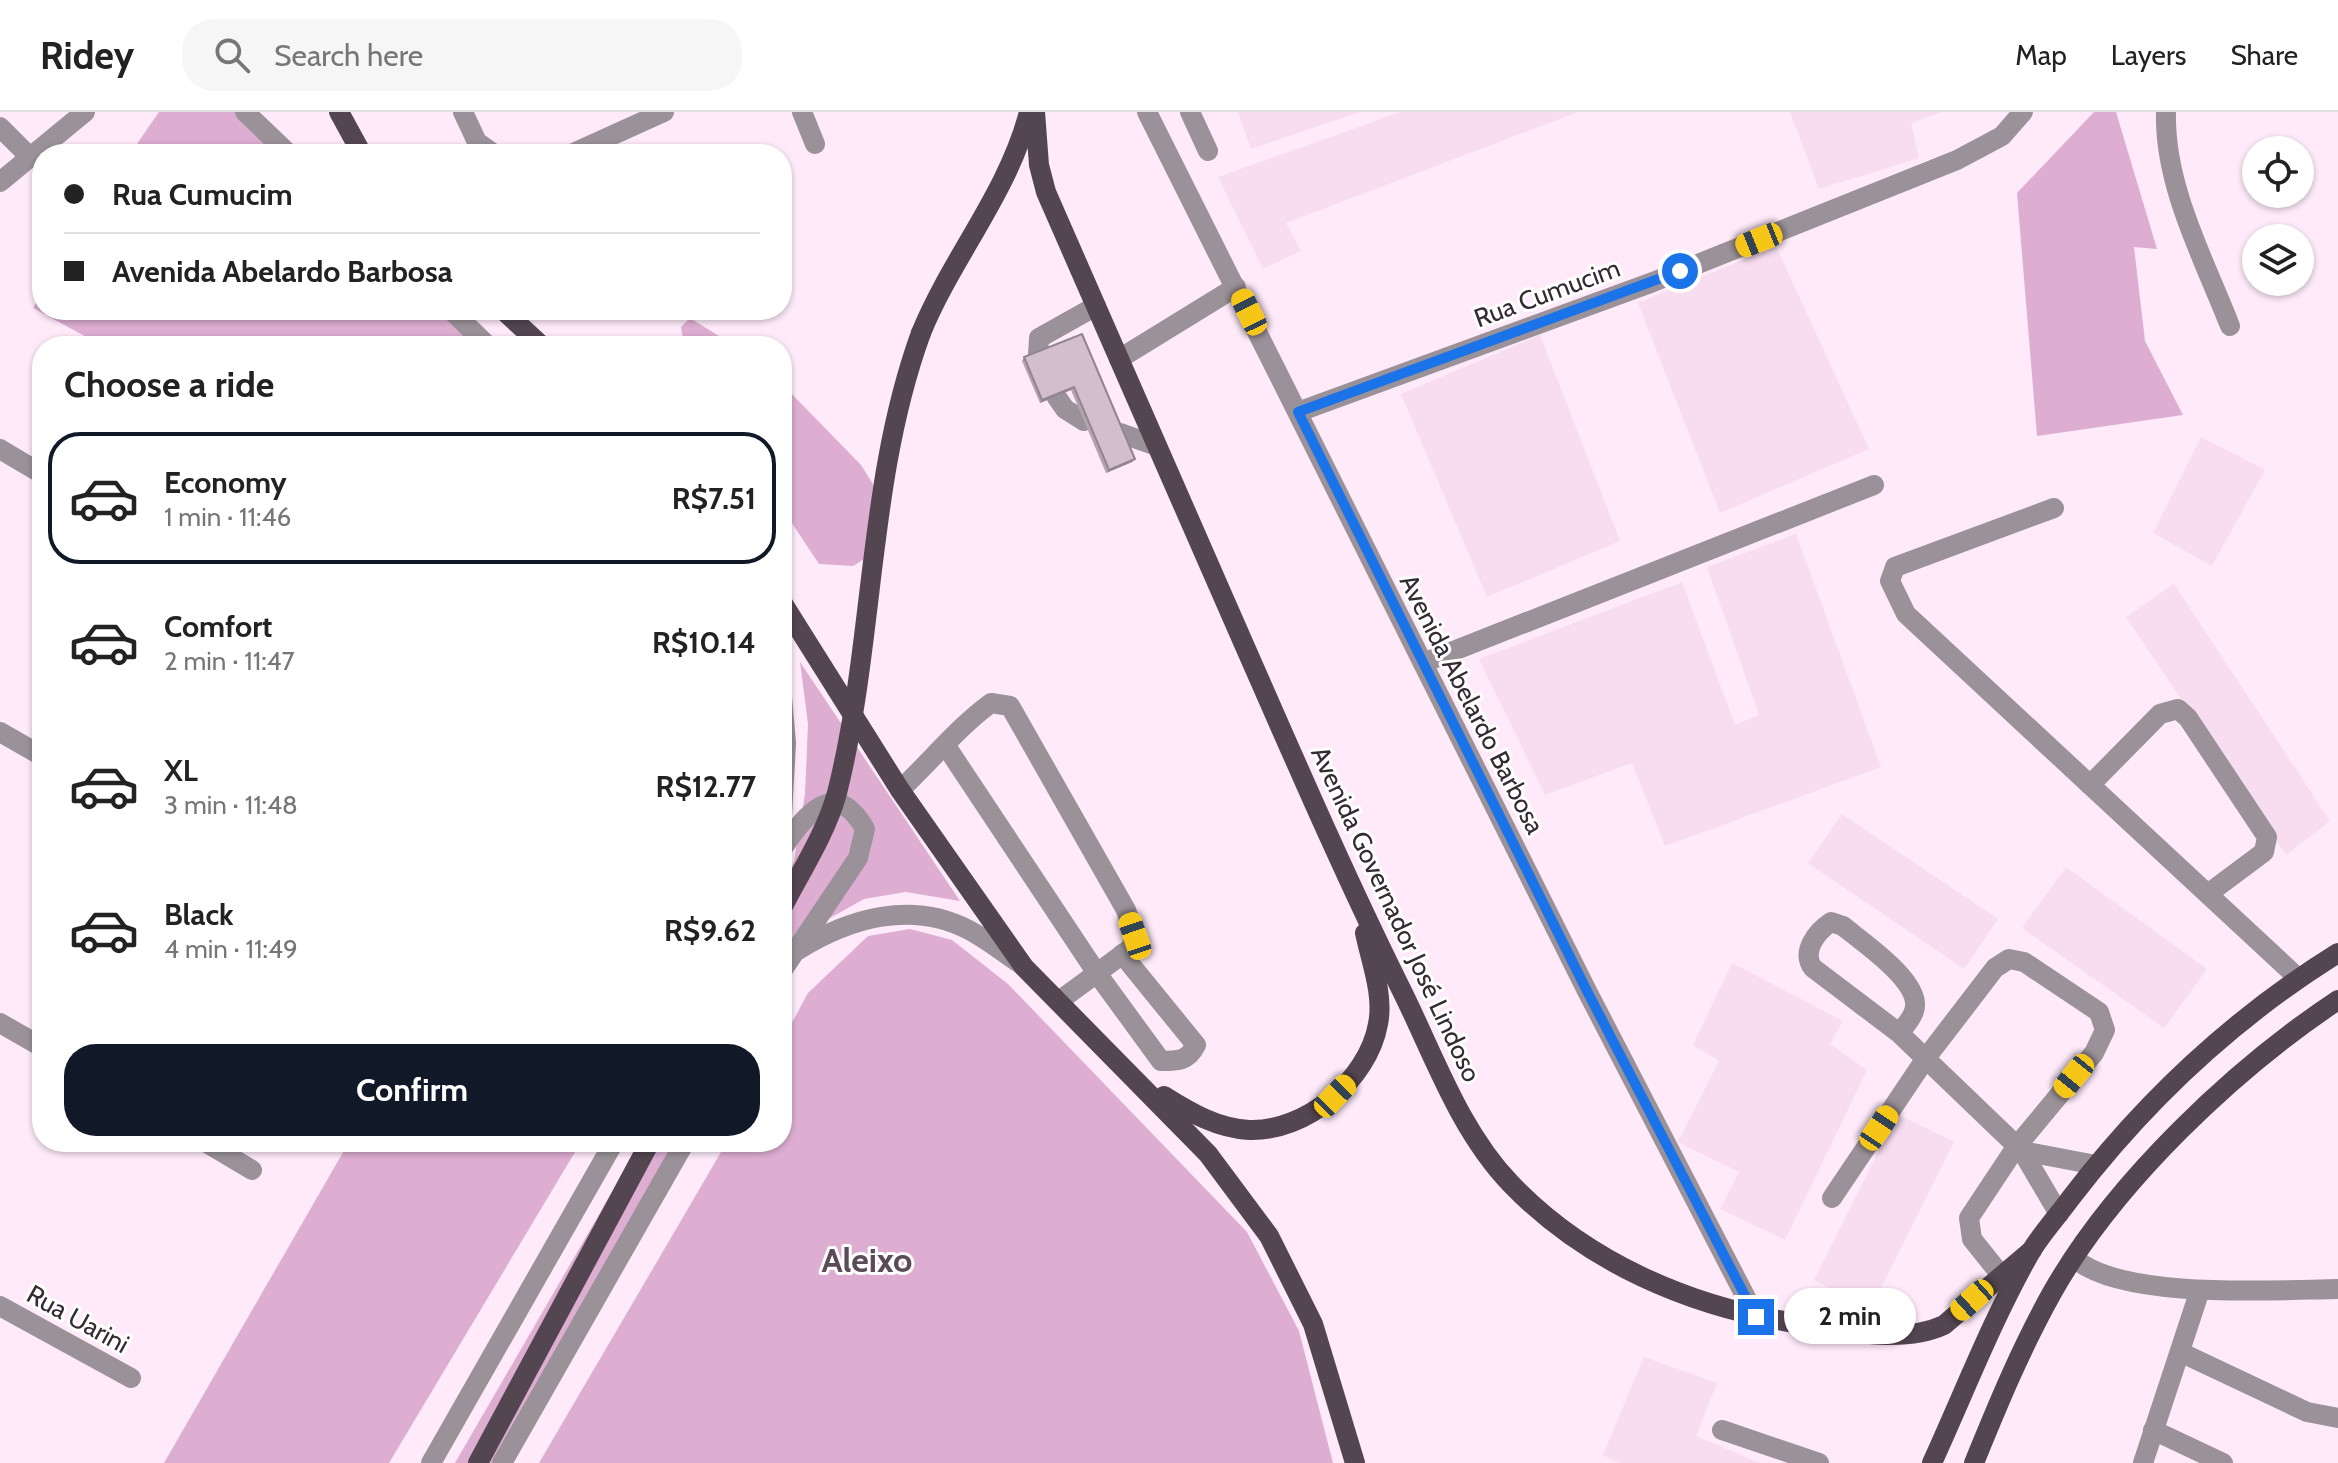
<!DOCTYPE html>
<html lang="en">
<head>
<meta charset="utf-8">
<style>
  body { margin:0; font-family:Cabin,sans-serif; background:#f6f6f6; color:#222; height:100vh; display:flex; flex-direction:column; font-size:30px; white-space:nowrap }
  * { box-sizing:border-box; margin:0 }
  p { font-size:26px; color:#767676 }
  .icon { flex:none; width:44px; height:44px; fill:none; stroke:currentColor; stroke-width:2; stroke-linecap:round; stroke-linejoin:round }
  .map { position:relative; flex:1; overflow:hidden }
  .panel { position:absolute; left:32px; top:224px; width:760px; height:816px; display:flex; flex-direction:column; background:#fff; border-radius:32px; box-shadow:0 2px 6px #0004 }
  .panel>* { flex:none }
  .hud { position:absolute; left:32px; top:32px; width:760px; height:176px; border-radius:32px; box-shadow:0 2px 6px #0004; display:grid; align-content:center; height:176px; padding:0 32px; background:#fff }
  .fabs { position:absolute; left:2242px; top:24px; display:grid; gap:16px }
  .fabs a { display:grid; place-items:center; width:72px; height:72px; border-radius:50%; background:#fff; box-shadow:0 2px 6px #0004; font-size:40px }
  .end { position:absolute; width:36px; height:36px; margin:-18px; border:10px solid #1a73e8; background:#fff; box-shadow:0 0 0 4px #fff }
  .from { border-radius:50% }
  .bubble { position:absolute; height:56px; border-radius:28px; background:#fff; box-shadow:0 2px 6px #0004; font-size:26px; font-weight:800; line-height:56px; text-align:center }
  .car { position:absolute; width:24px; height:48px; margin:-24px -12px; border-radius:10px; box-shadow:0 0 6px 2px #0007; background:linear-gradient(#f5c518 24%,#345 0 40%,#f5c518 0 76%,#345 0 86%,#f5c518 0) }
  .hud b { display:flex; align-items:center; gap:28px; height:76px; font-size:30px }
  .hud b+b { border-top:2px solid #e0e0e0 }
  .hud i { width:20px; height:20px; background:#222 }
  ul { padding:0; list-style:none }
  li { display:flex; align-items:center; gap:24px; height:132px; margin:0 16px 12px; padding:0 16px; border:4px solid transparent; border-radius:32px }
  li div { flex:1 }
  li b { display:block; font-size:30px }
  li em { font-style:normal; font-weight:800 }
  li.on { border-color:#111827 }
  li>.icon { width:72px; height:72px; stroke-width:1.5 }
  h2 { padding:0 32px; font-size:36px; line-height:96px }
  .button { display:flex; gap:16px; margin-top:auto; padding:16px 32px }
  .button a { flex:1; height:92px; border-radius:32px; background:#111827; color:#fff; font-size:32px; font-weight:800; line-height:92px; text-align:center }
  header { display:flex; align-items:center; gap:48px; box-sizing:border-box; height:112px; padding:0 40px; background:#fff; border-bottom:2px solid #e0e0e0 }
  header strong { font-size:38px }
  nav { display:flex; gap:44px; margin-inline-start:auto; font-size:28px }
  .search { width:560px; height:72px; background:#f6f6f6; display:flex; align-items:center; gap:20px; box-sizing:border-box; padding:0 28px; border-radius:32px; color:#767676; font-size:30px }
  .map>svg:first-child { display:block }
</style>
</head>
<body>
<header>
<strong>Ridey</strong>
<div class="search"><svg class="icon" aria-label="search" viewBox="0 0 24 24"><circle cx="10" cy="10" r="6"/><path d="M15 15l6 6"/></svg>Search here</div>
<nav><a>Map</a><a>Layers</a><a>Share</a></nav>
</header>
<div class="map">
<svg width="2338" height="1351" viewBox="0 0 2338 1351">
  <rect width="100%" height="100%" fill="#feeaf9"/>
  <g fill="#f8ddf1">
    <polygon points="1238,0 1360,0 1251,37"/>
    <polygon points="1401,0 1578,0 1286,111 1301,139 1263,157 1218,65"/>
    <polygon points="1790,0 1942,0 1911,11 1919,46 1819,77"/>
    <polygon points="1776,134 1869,337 1720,401 1638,191"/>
    <polygon points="1540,223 1620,429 1487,485 1401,282"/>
    <polygon points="2201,325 2265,358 2212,454 2153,421"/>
    <polygon points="1796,422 1881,655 1665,734 1632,651 1545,683 1479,547 1682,470 1735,613 1759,603 1707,455"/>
    <polygon points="2174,472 2330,709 2286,743 2126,505"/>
    <polygon points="1842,702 1998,807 1964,857 1808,751"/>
    <polygon points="2066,755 2207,857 2164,916 2022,816"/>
    <polygon points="1732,851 1843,909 1830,932 1867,958 1785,1128 1720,1097 1739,1060 1678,1030 1719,949 1693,933"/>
    <polygon points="1897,1002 1954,1030 1871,1196 1814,1168"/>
    <polygon points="1644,1245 1717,1271 1696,1324 1760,1351 1620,1351 1603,1343"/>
  </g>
  <g fill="#ddaed2">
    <polygon points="159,0 252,0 297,42 130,42"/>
    <polygon points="2094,0 2116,0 2157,137 2134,135 2145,229 2183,303 2037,324 2017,81"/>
    <polygon points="42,181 42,198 461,198 499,234 103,234 33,196"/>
    <polygon points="690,206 735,234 684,234 681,215"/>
    <polygon points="782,272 861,353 879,382 883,435 853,454 819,452 782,396"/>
    <polygon points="800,550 960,789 906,780 864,787 814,815 782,859 782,776 794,749 805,682 808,612"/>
    <polygon points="910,817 952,828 1008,872 1247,1120 1299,1219 1333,1351 539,1351 727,1030 782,1030 782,929 808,881 868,824"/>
    <polygon points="349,1030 581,1030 389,1351 164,1351"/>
    <polygon points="641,1030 683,1030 497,1351 455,1351"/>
  </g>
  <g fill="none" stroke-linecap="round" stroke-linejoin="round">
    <g stroke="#9a9298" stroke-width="20">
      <polyline points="245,0 289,42"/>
      <polyline points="463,0 477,30 494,42"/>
      <polyline points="802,0 815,32"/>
      <polyline points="1147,0 1587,879 1756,1205"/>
      <polyline points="1190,0 1208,39"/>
      <path d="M2166,0C2164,74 2204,147 2230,214"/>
      <polyline points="0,15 29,44"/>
      <polyline points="571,42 664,0"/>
      <polyline points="0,70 85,0"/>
      <polyline points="451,198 488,234"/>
      <polyline points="1038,242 1039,226 1096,194"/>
      <polyline points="1119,247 1236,175"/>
      <polyline points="1056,284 1065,297 1084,309"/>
      <polyline points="1298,300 1653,170 1957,48 2002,24 2023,0"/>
      <polyline points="1120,321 1157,334"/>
      <polyline points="0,337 42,362"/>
      <polyline points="2054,396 1895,455 1890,469 1906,502 2298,866"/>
      <polyline points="1423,551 1874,373"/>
      <polyline points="782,585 786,631 782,704"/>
      <polyline points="0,620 42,644"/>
      <path d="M946,634L1096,860L1161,949C1178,949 1188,949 1196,933L1122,842"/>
      <polyline points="2090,673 2160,602 2178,597 2188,606 2267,725 2264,740 2209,781"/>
      <path d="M900,678C931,649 957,616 991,591L1010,594L1126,798L1135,824L1131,836L1059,889"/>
      <path d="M782,737C804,705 834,663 865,717L858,746L782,859"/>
      <path d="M798,838C850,806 912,788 969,818C988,828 1005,842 1022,853"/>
      <polyline points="0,911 42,935"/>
      <path d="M1899,921C1904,915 1912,907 1914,899C1924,871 1862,830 1843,814L1831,810C1816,820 1801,840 1813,856L1899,921L2022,1039L2059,1102"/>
      <polyline points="205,1030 252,1058"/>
      <polyline points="2022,1039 2096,1053"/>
      <polyline points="1832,1086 1926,946 1995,856 2009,847 2024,850 2099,900 2105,918 2094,941 2016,1035 1969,1106 1972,1127 2000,1162"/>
      <path d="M2074,1146C2121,1188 2274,1178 2338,1177"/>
      <polyline points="0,1194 131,1266"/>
      <polyline points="2182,1241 2307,1300 2338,1306"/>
      <polyline points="1722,1318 1819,1351"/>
      <polyline points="2153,1318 2223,1351"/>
      <polyline points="431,1351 614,1030"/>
      <polyline points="502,1351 685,1030"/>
      <polyline points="2143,1351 2200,1178"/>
    </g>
    <g stroke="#544651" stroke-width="20">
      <polyline points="339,0 362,42"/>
      <path d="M1035,0L1039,53L1046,80C1110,227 1175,374 1239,521C1291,639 1342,758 1399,873C1433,940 1458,1017 1511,1072C1586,1150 1690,1195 1796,1211C1841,1218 1901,1233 1944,1213L2032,1138"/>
      <polyline points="503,198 542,234"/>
      <path d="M921,221C952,145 1008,81 1029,0"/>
      <polyline points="782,490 900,678 1024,855 1208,1042 1269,1124 1313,1212 1355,1351"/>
      <path d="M1164,984C1191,1001 1217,1016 1249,1018C1306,1020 1368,968 1378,912C1384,883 1371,850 1365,821"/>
      <polyline points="478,1351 650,1030"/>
      <path d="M1932,1351C1964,1281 1992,1208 2030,1141C2041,1122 2057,1105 2070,1087C2144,990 2235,905 2338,841"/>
      <path d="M1974,1351C1998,1292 2022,1234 2053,1179C2115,1070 2234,957 2338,888"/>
    </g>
    <path stroke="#544651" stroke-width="20" d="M782,796C801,759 826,721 837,681C875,529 867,369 921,221"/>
  </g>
  <polygon fill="#b5a3b0" points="1082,222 1135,347 1132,350 1106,361 1071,278 1040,291 1022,249 1024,245"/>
  <g fill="#938590">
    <polygon points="1074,275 1071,278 1040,291 1042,288"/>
    <polygon points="1135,347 1132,350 1106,361 1109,358"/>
  </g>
  <polygon fill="#d2becd" stroke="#938590" stroke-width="2" points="1082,222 1135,347 1109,358 1074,275 1042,288 1024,245"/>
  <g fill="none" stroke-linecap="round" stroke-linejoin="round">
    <polyline stroke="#1a73e8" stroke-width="10" points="1680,159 1298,300 1587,879 1756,1205"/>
  </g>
  <g text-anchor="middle" stroke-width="6" stroke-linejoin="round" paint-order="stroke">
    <g font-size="26" fill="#332b31" stroke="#fefefe">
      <text transform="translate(1547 181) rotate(-20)" y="9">Rua Cumucim</text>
      <text transform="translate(1472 592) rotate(63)" y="9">Avenida Abelardo Barbosa</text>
      <text transform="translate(1396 802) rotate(65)" y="9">Avenida Governador José Lindoso</text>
      <text transform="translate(78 1207) rotate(29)" y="9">Rua Uarini</text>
    </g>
    <g font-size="34" font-weight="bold" fill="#5b4a57" stroke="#fefefe">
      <text x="867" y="1160">Aleixo</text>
    </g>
  </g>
</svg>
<div class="fabs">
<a><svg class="icon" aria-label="locate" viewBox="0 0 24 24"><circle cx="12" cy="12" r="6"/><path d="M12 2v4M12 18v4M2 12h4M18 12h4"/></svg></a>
<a><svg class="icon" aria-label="layers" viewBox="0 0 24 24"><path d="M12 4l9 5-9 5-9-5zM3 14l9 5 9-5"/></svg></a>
</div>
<i class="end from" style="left:1680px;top:159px"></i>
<i class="end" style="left:1756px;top:1205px"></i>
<div class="bubble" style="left:1784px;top:1176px;width:132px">2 min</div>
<i class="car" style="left:1759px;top:128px;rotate:248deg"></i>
<i class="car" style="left:1249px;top:200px;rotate:334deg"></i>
<i class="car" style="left:1135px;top:824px;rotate:341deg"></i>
<i class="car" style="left:2074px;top:964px;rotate:219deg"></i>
<i class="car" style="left:1335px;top:984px;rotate:44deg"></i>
<i class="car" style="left:1879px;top:1016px;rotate:34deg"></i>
<i class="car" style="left:1972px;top:1188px;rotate:228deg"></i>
<div class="hud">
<b><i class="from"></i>Rua Cumucim</b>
<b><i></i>Avenida Abelardo Barbosa</b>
</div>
<section class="panel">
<h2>Choose a ride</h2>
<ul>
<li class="on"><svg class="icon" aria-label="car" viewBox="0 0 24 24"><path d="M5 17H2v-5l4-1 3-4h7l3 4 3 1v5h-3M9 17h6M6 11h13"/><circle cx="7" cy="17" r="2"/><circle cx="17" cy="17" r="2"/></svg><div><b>Economy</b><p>1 min · 11:46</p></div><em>R$7.51</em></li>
<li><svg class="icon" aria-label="car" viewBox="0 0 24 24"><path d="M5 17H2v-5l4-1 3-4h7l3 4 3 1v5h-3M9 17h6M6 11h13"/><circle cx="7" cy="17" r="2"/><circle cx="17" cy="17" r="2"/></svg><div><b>Comfort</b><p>2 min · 11:47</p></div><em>R$10.14</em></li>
<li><svg class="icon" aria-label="car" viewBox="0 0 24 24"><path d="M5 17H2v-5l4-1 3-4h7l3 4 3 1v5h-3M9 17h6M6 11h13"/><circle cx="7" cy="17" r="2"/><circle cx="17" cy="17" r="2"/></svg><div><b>XL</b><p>3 min · 11:48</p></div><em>R$12.77</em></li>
<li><svg class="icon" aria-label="car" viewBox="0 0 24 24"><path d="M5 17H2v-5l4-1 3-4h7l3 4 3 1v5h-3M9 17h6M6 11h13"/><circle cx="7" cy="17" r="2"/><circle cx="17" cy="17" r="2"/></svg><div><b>Black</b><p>4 min · 11:49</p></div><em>R$9.62</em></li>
</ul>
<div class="button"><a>Confirm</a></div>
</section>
</div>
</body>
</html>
